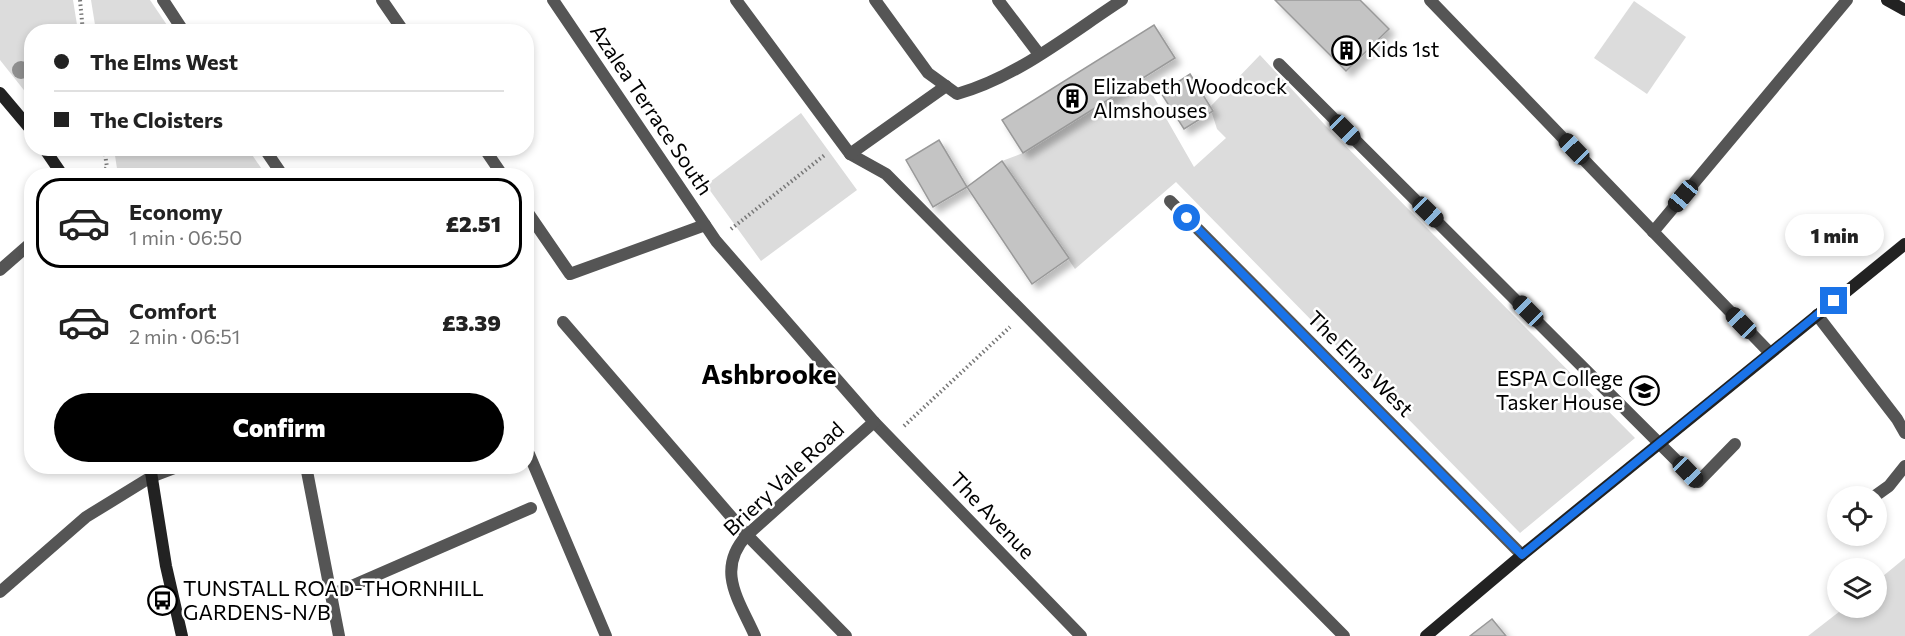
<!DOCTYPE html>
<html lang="en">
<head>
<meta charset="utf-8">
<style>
  body { margin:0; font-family:Commissioner,sans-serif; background:#f6f6f6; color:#222; height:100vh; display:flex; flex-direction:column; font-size:22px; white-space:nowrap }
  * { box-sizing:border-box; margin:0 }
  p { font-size:20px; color:#767676 }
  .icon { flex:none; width:33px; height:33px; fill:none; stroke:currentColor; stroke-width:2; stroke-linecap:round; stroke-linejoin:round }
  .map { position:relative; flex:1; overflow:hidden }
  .sheet { position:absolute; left:24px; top:168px; width:510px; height:306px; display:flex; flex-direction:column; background:#fff; border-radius:24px; box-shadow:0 3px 9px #0003 }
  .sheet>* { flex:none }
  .hud { position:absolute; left:24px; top:24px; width:510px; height:132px; border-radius:24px; box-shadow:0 3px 9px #0003; display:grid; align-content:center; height:132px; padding:0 30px; background:#fff }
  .buttons { position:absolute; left:1827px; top:486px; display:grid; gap:12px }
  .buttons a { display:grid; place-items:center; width:60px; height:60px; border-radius:50%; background:#fff; box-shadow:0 3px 9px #0003; font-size:30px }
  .end { position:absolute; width:27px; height:27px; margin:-14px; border:8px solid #1a73e8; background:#fff; box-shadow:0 0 0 3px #fff }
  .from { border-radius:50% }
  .bubble { position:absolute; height:42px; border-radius:21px; background:#fff; box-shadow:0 3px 9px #0003; font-size:20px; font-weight:800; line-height:42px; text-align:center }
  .car { position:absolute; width:18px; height:36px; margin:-18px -9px; border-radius:8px; box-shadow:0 0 4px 2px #0007; background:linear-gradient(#222 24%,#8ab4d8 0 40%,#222 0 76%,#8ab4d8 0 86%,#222 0) }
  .hud b { display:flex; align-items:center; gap:21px; height:57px; font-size:22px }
  .hud b+b { border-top:2px solid #e0e0e0 }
  .hud i { width:15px; height:15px; background:#222 }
  ul { padding:10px 0 0; list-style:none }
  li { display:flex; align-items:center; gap:18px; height:90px; margin:0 12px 9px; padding:0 18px; border:3px solid transparent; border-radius:24px }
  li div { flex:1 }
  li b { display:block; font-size:22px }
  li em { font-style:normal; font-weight:800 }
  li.current { border-color:#000 }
  li>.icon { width:54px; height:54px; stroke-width:1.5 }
  .button { display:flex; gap:12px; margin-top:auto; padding:12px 30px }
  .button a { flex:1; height:69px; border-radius:36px; background:#000; color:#fff; font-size:24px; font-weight:800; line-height:69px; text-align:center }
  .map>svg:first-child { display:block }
</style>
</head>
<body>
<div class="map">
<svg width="1905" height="636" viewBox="0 0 1905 636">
  <defs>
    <filter id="shadow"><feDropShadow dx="5.5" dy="5.5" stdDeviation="3" flood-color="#0004"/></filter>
  </defs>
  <rect width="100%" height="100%" fill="#fff"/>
  <g fill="#dcdcdc">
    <polygon points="0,0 73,0 78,31 32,32 31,99 0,60"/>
    <polygon points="91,0 150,0 171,31 96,31"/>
    <polygon points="1634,1 1686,37 1647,94 1594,58"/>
    <polygon points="1260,55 1325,125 1635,438 1520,533 1176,182 1075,269 1002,161 1023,153 1143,78 1194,167 1226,138 1217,129 1210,107"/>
    <polygon points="801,113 857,190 761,261 706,185"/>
    <polygon points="114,149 248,149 266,175 118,175"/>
    <polygon points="1905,558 1905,636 1808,636 1844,608 1876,608 1877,581"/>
  </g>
  <g fill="#c4c4c4" stroke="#999" stroke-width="1.5" filter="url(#shadow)">
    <polygon points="1275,0 1360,0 1389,29 1346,71"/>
    <polygon points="1154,25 1175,58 1023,153 1002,120"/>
    <polygon points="1190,74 1213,111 1184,129 1161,93"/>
    <polygon points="939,140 967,187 933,207 906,160"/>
    <polygon points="1002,161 1069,258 1032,284 967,187"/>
    <polygon points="1492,619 1506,636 1470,636"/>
  </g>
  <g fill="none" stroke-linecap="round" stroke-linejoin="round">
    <g stroke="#777" stroke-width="4" stroke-dasharray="1.5 3" stroke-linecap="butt">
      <polyline points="80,0 83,32"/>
      <polyline points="100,176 107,167 104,148"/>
      <polyline points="731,229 826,154"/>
      <polyline points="904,426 1010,327"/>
    </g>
    <g stroke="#555" stroke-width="12">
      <polyline points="382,0 404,32"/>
      <polyline points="736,0 850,154 886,174 1344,636"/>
      <polyline points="998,0 1039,54"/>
      <polyline points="1430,0 1770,353"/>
      <polyline points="484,148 503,176"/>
      <polyline points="850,154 946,86"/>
      <polyline points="526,210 570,274 705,225"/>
      <polyline points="1653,232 1847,0"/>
      <polyline points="1817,315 1897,419 1905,433"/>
      <polyline points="529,454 606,636"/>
      <polyline points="306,466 339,636"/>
      <polyline points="1875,496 1889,486 1905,466"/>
      <polyline points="747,535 846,636"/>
      <polyline points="0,592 86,517 151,477"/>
      <polyline points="331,595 531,508"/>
    </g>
    <g stroke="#555" stroke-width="12">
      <polyline points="163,0 184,32"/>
      <polyline points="553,0 716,241 874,422 1081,636"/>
      <path d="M875,0L928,73L957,94C1016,78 1071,33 1122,0"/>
      <polyline points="1279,64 1698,482 1735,444"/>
      <polyline points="264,148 283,176"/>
      <polyline points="1170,201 1522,555"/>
      <polyline points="0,270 32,242"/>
      <polyline points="563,322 747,535"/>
      <polyline points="151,477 180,466"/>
      <path d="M755,636C739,600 715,570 747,535L874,422"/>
    </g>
    <g stroke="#222" stroke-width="12">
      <polyline points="1887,0 1905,10"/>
      <polyline points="0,93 32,131"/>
      <polyline points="44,148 63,176"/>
      <polyline points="150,466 166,566 182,636"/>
      <polyline points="1426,636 1522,555 1905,244"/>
    </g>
  </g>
  <circle fill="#8f8f8f" cx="21" cy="70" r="9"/>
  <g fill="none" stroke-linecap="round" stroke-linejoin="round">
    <polyline stroke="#1a73e8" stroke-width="8" points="1187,218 1522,555 1834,301"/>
  </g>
  <defs>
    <symbol id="building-ring" viewBox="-11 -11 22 22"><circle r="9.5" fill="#fff" stroke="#000" stroke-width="1.5"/><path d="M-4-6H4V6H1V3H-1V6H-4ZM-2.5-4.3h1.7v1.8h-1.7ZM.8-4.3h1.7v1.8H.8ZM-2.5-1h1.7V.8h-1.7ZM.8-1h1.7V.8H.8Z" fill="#000"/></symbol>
    <symbol id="university-ring" viewBox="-11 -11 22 22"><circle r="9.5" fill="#fff" stroke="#000" stroke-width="1.5"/><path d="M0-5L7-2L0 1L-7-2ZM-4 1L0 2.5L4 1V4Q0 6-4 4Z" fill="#000"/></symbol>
    <symbol id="bus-ring" viewBox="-11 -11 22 22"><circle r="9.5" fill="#fff" stroke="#000" stroke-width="1.5"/><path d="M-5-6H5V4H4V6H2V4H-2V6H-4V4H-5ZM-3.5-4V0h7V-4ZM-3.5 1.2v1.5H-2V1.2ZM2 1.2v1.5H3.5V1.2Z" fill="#000"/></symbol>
  </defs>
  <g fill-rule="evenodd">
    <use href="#building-ring" x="1330" y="34" width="33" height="33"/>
    <use href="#building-ring" x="1056" y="82" width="33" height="33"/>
    <use href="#university-ring" x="1628" y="374" width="33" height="33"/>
    <use href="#bus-ring" x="146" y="584" width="33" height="33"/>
  </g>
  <g text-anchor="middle" stroke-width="5" stroke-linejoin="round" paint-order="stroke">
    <g font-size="21" fill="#000" stroke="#fff" text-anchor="start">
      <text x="1367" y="57">Kids 1st</text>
      <text x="1093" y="94">Elizabeth Woodcock<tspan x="1093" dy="24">Almshouses</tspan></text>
      <text x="1623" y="386" text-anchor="end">ESPA College<tspan x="1623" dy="24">Tasker House</tspan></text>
      <text x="183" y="596">TUNSTALL ROAD-THORNHILL<tspan x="183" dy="24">GARDENS-N/B</tspan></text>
    </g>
    <g font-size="21" fill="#000" stroke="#fff">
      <text transform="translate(651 110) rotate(56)" y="7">Azalea Terrace South</text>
      <text transform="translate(1360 364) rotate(45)" y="7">The Elms West</text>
      <text transform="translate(784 479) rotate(-43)" y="7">Briery Vale Road</text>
      <text transform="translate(992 516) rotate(46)" y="7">The Avenue</text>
    </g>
    <g font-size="27" font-weight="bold" fill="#000" stroke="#fff">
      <text x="769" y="384">Ashbrooke</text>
    </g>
  </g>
</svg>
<div class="buttons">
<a><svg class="icon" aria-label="locate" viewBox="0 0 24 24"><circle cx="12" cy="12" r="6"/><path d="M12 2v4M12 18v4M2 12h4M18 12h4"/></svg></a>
<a><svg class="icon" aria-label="layers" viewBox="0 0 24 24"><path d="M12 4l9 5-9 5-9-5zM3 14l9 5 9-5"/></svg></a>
</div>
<i class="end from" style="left:1187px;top:218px"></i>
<i class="end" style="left:1834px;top:301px"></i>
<div class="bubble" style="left:1785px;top:214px;width:99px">1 min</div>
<i class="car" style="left:1345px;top:130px;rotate:135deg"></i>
<i class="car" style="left:1574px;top:149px;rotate:316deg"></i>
<i class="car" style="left:1683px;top:196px;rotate:220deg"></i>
<i class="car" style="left:1428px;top:212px;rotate:134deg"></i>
<i class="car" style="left:1528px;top:311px;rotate:315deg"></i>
<i class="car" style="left:1741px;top:323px;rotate:316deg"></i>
<i class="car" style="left:1688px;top:472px;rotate:136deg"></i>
<div class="hud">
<b><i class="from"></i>The Elms West</b>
<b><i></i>The Cloisters</b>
</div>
<section class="sheet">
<ul>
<li class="current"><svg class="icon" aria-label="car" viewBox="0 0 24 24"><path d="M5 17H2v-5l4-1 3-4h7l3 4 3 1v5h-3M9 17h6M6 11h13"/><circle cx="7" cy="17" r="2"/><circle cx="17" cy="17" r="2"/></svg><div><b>Economy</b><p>1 min · 06:50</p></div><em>£2.51</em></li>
<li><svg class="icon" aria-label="car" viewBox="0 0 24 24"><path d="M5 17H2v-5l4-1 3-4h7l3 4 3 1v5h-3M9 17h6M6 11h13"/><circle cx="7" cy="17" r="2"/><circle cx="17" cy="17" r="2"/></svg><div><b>Comfort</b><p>2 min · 06:51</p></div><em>£3.39</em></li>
</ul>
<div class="button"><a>Confirm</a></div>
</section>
</div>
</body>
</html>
